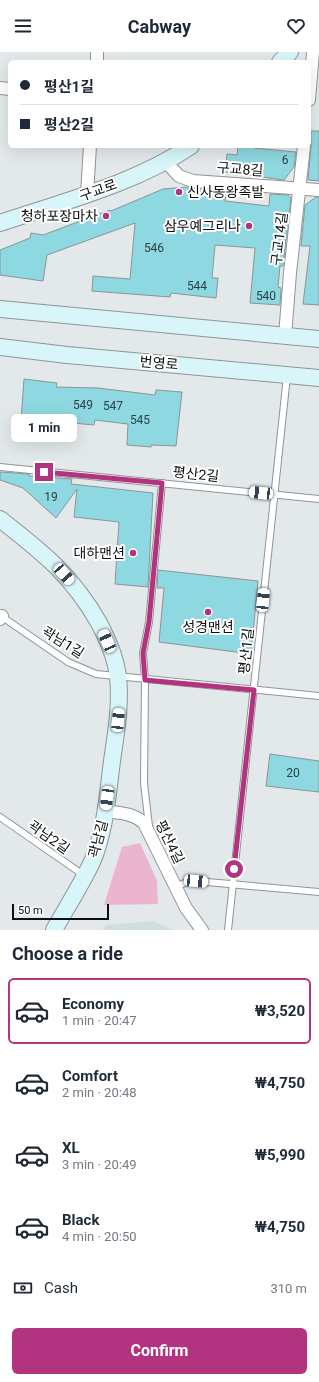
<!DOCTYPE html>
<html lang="en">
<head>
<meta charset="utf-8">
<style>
  body { margin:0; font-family:Roboto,"Noto Sans KR",sans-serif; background:#f6f6f7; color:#1f2937; height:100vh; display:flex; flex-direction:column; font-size:15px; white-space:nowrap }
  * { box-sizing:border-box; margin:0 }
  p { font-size:13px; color:#747a83 }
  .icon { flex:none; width:22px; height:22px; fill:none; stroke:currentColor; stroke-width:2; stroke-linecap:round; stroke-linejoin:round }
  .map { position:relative; height:878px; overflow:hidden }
  .details { display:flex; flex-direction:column; background:#fff; flex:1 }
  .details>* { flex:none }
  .top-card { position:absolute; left:8px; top:8px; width:303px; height:88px; border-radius:6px; box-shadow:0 4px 16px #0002; display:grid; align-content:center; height:88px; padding:0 12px; background:#fff }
  .scale { position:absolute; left:12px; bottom:10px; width:97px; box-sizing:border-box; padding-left:4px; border:2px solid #0d0f0f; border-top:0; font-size:11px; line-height:14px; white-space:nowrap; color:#0d0f0f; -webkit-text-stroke:3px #fff; paint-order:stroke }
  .end { position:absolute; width:18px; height:18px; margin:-9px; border:5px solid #b23380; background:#fff; box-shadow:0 0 0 2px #fff }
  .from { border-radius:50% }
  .bubble { position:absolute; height:28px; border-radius:6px; background:#fff; box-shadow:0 4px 16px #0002; font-size:13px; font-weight:700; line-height:28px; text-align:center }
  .car { position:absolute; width:12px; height:24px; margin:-12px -6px; border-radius:5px; box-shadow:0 0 3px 1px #0007; background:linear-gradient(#fff 24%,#345 0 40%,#fff 0 76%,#345 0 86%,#fff 0) }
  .top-card b { display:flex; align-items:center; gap:14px; height:38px; font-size:15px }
  .top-card b+b { border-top:1px solid #e0e1e3 }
  .top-card i { width:10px; height:10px; background:#1f2937 }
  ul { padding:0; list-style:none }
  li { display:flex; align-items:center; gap:12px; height:66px; margin:0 8px 6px; padding:0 4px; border:2px solid transparent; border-radius:6px }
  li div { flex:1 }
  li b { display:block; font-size:15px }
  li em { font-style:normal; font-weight:700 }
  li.selected { border-color:#b23380 }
  li>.icon { width:36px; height:36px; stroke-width:1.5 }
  h2 { padding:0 12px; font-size:18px; line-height:48px }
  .pay { display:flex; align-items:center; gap:10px; height:44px; padding:0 12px; font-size:15px }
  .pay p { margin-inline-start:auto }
  .primary-button { display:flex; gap:8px; margin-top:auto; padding:8px 12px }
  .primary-button a { flex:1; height:46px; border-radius:6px; background:#b23380; color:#fff; font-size:16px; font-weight:700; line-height:46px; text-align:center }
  header { display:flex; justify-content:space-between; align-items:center; height:52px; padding:0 12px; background:#fff; font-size:18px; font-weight:700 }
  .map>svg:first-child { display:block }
</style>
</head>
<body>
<header><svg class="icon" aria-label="menu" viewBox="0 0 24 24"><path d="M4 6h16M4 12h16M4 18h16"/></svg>Cabway<svg class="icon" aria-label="heart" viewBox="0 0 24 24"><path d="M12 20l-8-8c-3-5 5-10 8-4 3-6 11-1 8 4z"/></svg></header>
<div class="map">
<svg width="319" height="878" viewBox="0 0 319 878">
  <rect width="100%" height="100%" fill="#e3e9ea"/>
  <polygon fill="#cfdee0" points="153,869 172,878 103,878 106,873"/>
  <polygon fill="#ebb5cf" points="140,791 157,829 158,852 104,853 122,795"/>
  <g fill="#8dd8e1" stroke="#8e9494">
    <polygon points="311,79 319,79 319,129 308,128 311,95"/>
    <polygon points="238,94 254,94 254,96 296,100 294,115 284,128 225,120 227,102 237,103"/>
    <polygon points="187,135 226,139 225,149 269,154 270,142 288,143 291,146 283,214 280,214 278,235 281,236 280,253 250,251 255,196 215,193 212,226 218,226 216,246 171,241 170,245 92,239 93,224 130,227 135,171 47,203 43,229 0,223 0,198 30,186 31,181 43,183 110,158 111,159 163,137"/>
    <polygon points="316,145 319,145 319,253 303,252 310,194 301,194 305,153"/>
    <polygon points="24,327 57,331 56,335 98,336 155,343 156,338 182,340 176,394 151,393 151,395 127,393 128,372 95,368 94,373 52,369 50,385 20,382"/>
    <polygon points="0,420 29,422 29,424 72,427 71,432 153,441 148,535 115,532 119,470 74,465 77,437 56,466 23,436 0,428"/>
    <polygon points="158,518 258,529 251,602 159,590 164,536 157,536"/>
    <polygon points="270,702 319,709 319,740 266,734"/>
  </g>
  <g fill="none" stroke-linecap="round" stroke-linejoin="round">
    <defs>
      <g id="lane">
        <polyline points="0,415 319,447"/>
        <polyline points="1,564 68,610 96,622 319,644"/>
        <polyline points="0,765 85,824"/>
        <polyline points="149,774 144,731 145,628 143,601 149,570 162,431"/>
        <polyline points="175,835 187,830 196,829 319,840"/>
        <polyline points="228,878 287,324"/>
      </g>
      <g id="street">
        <polyline points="97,10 97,0"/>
        <polyline points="0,36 10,37"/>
        <polyline points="309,48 313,0"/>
        <polyline points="166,110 179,124 193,129 319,138"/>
        <polyline points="87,142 90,94"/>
        <polyline points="285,284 290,221 304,94"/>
        <polyline points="0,567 2,564"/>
        <path d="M105,759C119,761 133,761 144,771L186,856L202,878"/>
      </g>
      <g id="secondary">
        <polyline points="280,10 290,0"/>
        <path d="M0,171C65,149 134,132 191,94"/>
        <polyline points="0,257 319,287"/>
        <polyline points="0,295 67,303 319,326"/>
        <path d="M0,467C42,500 72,523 99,571C108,588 116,606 118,625C121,653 116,681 112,709C108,740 105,781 92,810C81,833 67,855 54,878"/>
      </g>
    </defs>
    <use href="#lane" stroke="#8f9596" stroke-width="8"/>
    <use href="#street" stroke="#8f9596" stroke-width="14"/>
    <use href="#secondary" stroke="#8f9596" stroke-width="18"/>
    <use href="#lane" stroke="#fff" stroke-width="6"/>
    <use href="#street" stroke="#fff" stroke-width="12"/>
    <use href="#secondary" stroke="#d8f6f9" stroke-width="16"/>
  </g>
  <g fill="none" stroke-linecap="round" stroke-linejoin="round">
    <polyline stroke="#b23380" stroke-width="5" points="44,420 162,431 149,570 143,601 145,628 254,638 234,817"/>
  </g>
  <g fill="#b23380" stroke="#fff" stroke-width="1.5">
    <circle cx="179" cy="140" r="4"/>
    <circle cx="106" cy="164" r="4"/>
    <circle cx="249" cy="174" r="4"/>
    <circle cx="133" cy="501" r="4"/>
    <circle cx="208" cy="560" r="4"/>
  </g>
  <g text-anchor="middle" stroke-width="4" stroke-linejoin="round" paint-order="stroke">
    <g font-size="12" fill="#2d4144">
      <text x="285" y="112">6</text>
      <text x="154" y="200">546</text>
      <text x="197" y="238">544</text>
      <text x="266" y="248">540</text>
      <text x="83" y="357">549</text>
      <text x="113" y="358">547</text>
      <text x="140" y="372">545</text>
      <text x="51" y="449">19</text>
      <text x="293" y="725">20</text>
    </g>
    <g font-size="14" fill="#0d0f0f" stroke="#fff">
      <text transform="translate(240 117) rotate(4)" y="5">구교8길</text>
      <text transform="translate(98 138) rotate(-20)" y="5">구교로</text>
      <text transform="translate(279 187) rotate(-83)" y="5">구교14길</text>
      <text transform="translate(159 311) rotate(5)" y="5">번영로</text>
      <text transform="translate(196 422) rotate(6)" y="5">평산2길</text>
      <text transform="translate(63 590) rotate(32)" y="5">곽남1길</text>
      <text transform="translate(246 599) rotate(-84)" y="5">평산1길</text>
      <text transform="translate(49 785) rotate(35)" y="5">곽남2길</text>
      <text transform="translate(98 787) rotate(-75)" y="5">곽남길</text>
      <text transform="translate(170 790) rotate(64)" y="5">평산4길</text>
    </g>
    <g font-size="14" fill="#0d0f0f" stroke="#fff" text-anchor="end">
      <text x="187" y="145" text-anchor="start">신사동왕족발</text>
      <text x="98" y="169">청하포장마차</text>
      <text x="241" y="179">삼우예그리나</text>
      <text x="125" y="506">대하맨션</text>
      <text x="208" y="580" text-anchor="middle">성경맨션</text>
    </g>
  </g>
</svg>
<div class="scale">50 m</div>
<i class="end from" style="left:234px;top:817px"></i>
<i class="end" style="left:44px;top:420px"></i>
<div class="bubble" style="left:11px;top:362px;width:66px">1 min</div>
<i class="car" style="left:261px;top:441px;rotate:276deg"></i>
<i class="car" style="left:64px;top:522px;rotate:138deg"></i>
<i class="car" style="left:263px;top:548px;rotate:6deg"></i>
<i class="car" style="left:107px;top:589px;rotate:336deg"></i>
<i class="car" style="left:118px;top:668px;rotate:6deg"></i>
<i class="car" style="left:107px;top:746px;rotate:188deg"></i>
<i class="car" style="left:196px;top:829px;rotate:95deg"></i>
<div class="top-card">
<b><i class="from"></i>평산1길</b>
<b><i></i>평산2길</b>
</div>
</div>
<section class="details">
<h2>Choose a ride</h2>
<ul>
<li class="selected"><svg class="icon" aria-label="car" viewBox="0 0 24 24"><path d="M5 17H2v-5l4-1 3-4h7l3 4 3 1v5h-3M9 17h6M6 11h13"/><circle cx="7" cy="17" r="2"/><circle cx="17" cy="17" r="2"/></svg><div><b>Economy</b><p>1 min · 20:47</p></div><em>₩3,520</em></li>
<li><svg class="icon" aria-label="car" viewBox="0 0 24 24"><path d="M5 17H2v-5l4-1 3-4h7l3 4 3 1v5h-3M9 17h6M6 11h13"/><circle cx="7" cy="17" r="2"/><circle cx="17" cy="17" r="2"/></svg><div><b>Comfort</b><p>2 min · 20:48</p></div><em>₩4,750</em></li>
<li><svg class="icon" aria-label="car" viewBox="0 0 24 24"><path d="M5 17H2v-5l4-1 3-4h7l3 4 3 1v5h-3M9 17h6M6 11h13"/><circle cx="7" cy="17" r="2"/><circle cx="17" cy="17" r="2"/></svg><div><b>XL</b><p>3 min · 20:49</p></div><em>₩5,990</em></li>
<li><svg class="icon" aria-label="car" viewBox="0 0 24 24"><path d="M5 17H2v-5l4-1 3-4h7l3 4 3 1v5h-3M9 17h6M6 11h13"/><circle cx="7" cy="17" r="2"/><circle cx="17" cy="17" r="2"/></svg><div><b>Black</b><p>4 min · 20:50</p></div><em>₩4,750</em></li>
</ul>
<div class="pay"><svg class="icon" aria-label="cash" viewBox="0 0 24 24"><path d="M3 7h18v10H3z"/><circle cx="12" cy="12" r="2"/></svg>Cash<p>310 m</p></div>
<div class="primary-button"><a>Confirm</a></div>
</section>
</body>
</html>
